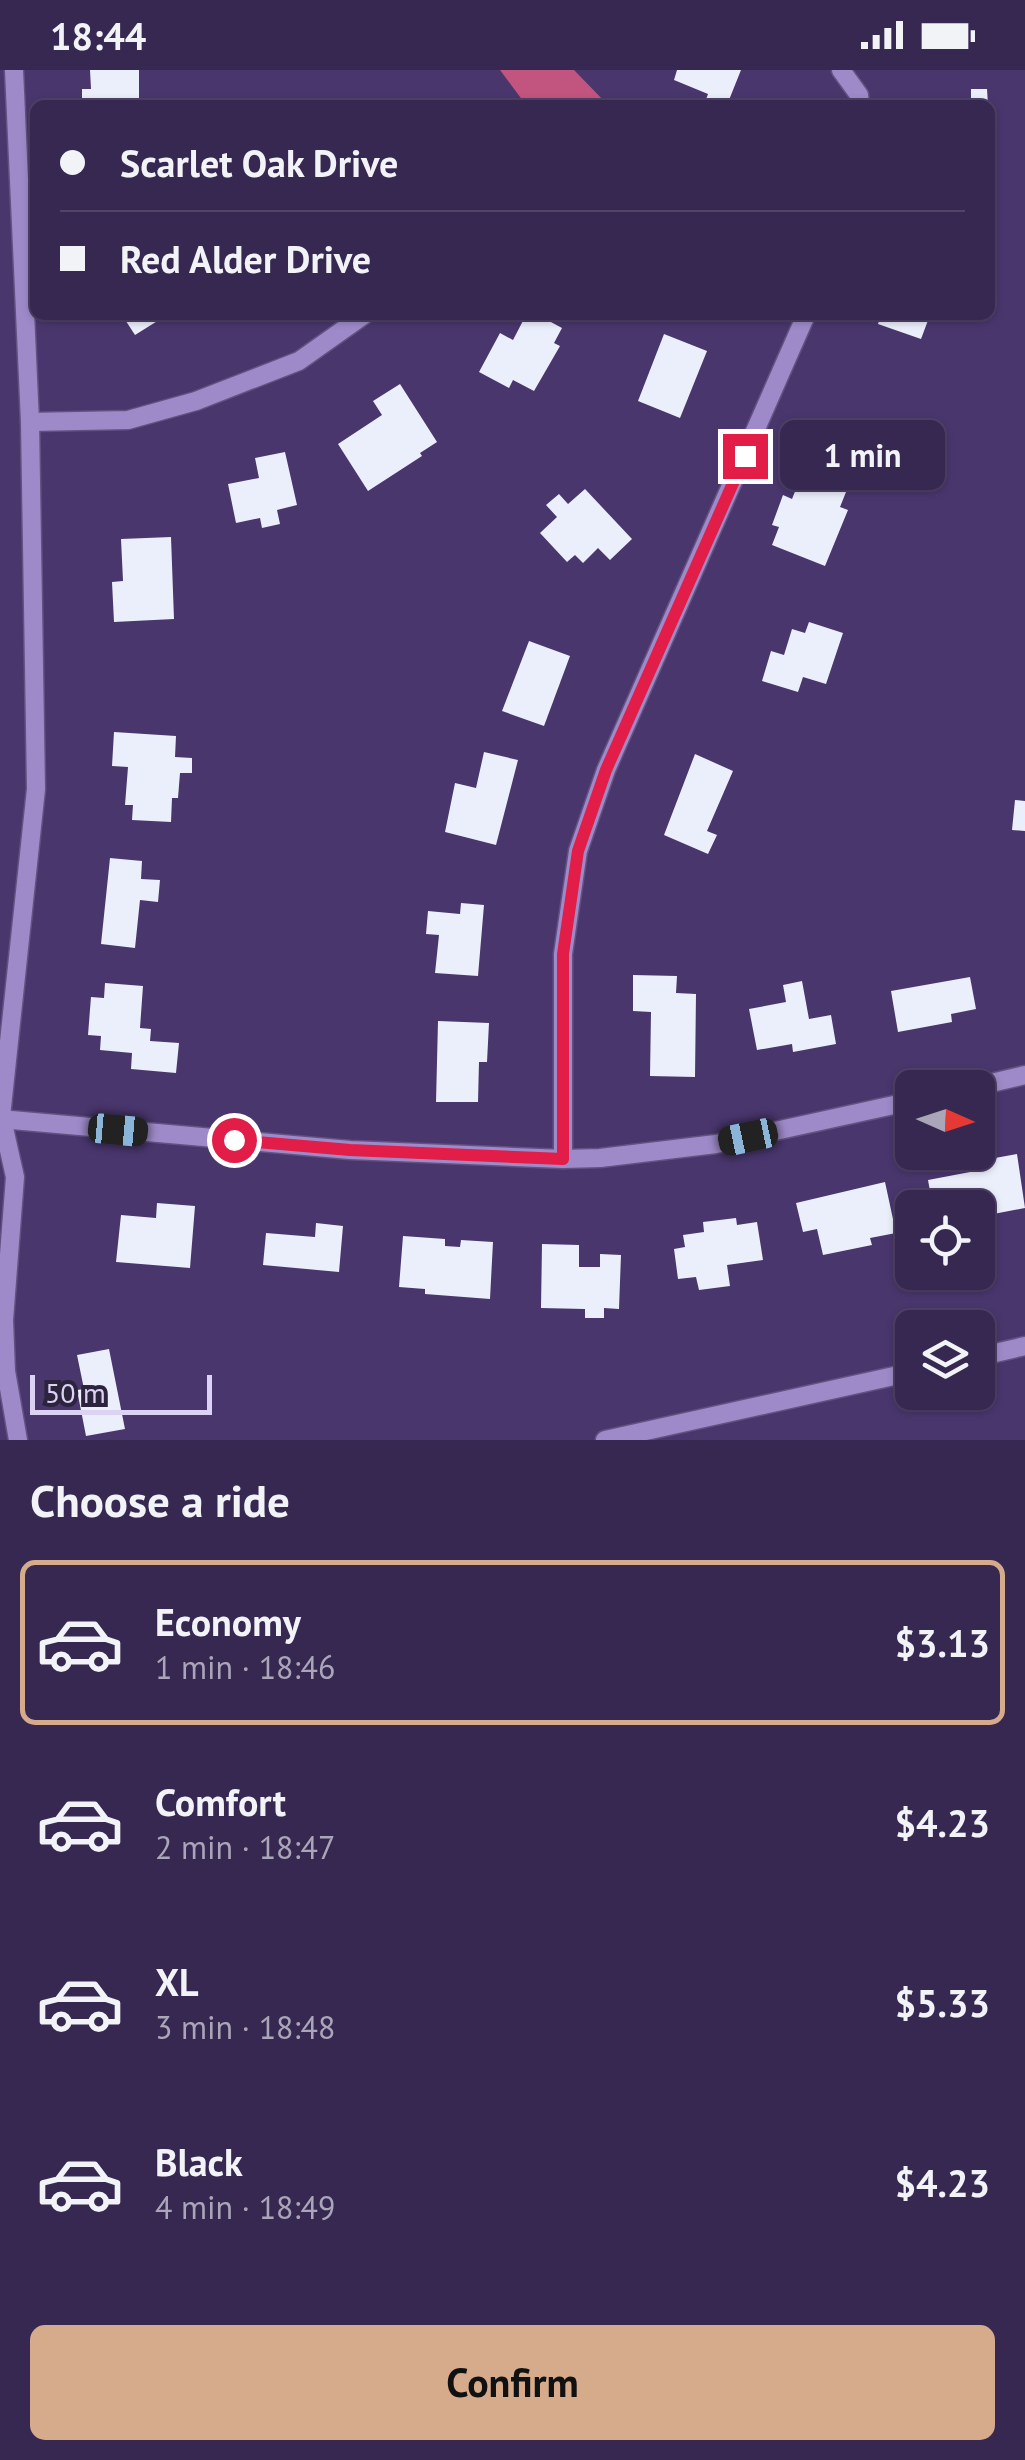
<!DOCTYPE html>
<html lang="en">
<head>
<meta charset="utf-8">
<style>
  body { margin:0; font-family:"PT Sans",sans-serif; background:#3e3059; color:#f1f3f6; height:100vh; display:flex; flex-direction:column; font-size:38px; white-space:nowrap }
  * { box-sizing:border-box; margin:0 }
  p { font-size:32px; color:#aaa6b8 }
  .icon { flex:none; width:55px; height:55px; fill:none; stroke:currentColor; stroke-width:2; stroke-linecap:round; stroke-linejoin:round }
  .map { position:relative; height:1370px; overflow:hidden }
  .sheet { display:flex; flex-direction:column; background:#372852; flex:1 }
  .sheet>* { flex:none }
  .hud { position:absolute; left:30px; top:30px; width:965px; height:220px; border-radius:15px; box-shadow:0 2px 8px #0004,0 0 0 2px #514469; display:grid; align-content:center; height:220px; padding:0 30px; background:#372852 }
  .needle { width:65px; rotate:93deg }
  .buttons { position:absolute; left:895px; top:1000px; display:grid; gap:20px }
  .buttons a { display:grid; place-items:center; width:100px; height:100px; border-radius:15px; background:#372852; box-shadow:0 2px 8px #0004,0 0 0 2px #514469; font-size:50px }
  .scale { position:absolute; left:30px; bottom:25px; width:182px; box-sizing:border-box; padding-left:10px; border:5px solid #dbd2f4; border-top:0; font-size:28px; line-height:35px; white-space:nowrap; color:#dbd2f4; -webkit-text-stroke:8px #2c243d; paint-order:stroke }
  .end { position:absolute; width:45px; height:45px; margin:-22px; border:12px solid #e11d48; background:#fff; box-shadow:0 0 0 5px #fff }
  .from { border-radius:50% }
  .bubble { position:absolute; height:70px; border-radius:15px; background:#372852; box-shadow:0 2px 8px #0004,0 0 0 2px #514469; font-size:32px; font-weight:800; line-height:70px; text-align:center }
  .car { position:absolute; width:30px; height:60px; margin:-30px -15px; border-radius:12px; box-shadow:0 0 8px 2px #0007; background:linear-gradient(#222 24%,#8ab4d8 0 40%,#222 0 76%,#8ab4d8 0 86%,#222 0) }
  .hud b { display:flex; align-items:center; gap:35px; height:95px; font-size:38px }
  .hud b+b { border-top:2px solid #514469 }
  .hud i { width:25px; height:25px; background:#f1f3f6 }
  ul { padding:0; list-style:none }
  li { display:flex; align-items:center; gap:30px; height:165px; margin:0 20px 15px; padding:0 10px; border:5px solid transparent; border-radius:15px }
  li div { flex:1 }
  li b { display:block; font-size:38px }
  li em { font-style:normal; font-weight:800 }
  li.current { border-color:#d6ab8b }
  li>.icon { width:90px; height:90px; stroke-width:1.5 }
  h2 { padding:0 30px; font-size:45px; line-height:120px }
  .button { display:flex; gap:20px; margin-top:auto; padding:20px 30px }
  .button a { flex:1; height:115px; border-radius:15px; background:#d6ab8b; color:#111; font-size:40px; font-weight:800; line-height:115px; text-align:center }
  .status { display:flex; justify-content:space-between; align-items:center; height:70px; padding:0 50px; background:#372852; direction:ltr }
  .status svg { height:28px; fill:currentColor }
  .map>svg:first-child { display:block }
</style>
</head>
<body>
<div class="status"><b>18:44</b><svg viewBox="0 0 49 12"><path d="M0 12V9h3v3zM5 12V6h3v6zM10 12V3h3v9zM15 12V0h3v12zM26 1h20v11H26zM47 4h2v5h-2z"/></svg></div>
<div class="map">
<svg width="1025" height="1370" viewBox="0 0 1025 1370">
  <rect width="100%" height="100%" fill="#49366d"/>
  <polygon fill="#c25580" points="500,0 574,0 608,35 526,35"/>
  <g fill="#ebeefb">
    <polygon points="90,0 139,0 139,35 82,35 82,19 91,19"/>
    <polygon points="677,0 741,0 727,35 704,35 708,24 674,10"/>
    <polygon points="971,19 987,19 988,35 971,35"/>
    <polygon points="122,245 167,245 135,265"/>
    <polygon points="526,245 538,245 562,258 554,273 560,276 534,321 513,310 509,318 479,302 500,263 513,270"/>
    <polygon points="881,245 930,245 921,269 878,254"/>
    <polygon points="664,264 707,281 680,348 638,331"/>
    <polygon points="400,314 437,372 420,383 422,386 368,421 338,374 382,345 373,331"/>
    <polygon points="285,382 297,435 277,440 280,454 262,458 260,448 236,453 228,414 259,408 255,388"/>
    <polygon points="804,399 848,417 840,437 848,440 825,496 772,475 779,457 772,455 783,425 792,429"/>
    <polygon points="585,419 632,469 610,490 598,478 583,493 575,485 567,492 540,463 557,447 546,435 559,424 568,434"/>
    <polygon points="171,467 174,549 114,552 112,512 123,511 121,469"/>
    <polygon points="809,552 843,563 826,614 803,607 798,622 762,611 771,581 784,585 792,559 805,563"/>
    <polygon points="529,571 570,586 544,656 502,641"/>
    <polygon points="114,662 176,666 175,687 192,688 192,703 180,703 178,728 172,728 171,752 132,750 133,735 125,735 128,697 112,696"/>
    <polygon points="484,682 518,690 496,775 445,762 455,713 476,718"/>
    <polygon points="695,684 733,701 707,761 717,765 708,784 664,765"/>
    <polygon points="1015,730 1025,731 1025,761 1012,760"/>
    <polygon points="110,788 142,791 141,809 160,810 158,832 140,830 135,878 101,874"/>
    <polygon points="461,833 484,835 478,906 435,903 439,865 426,864 428,841 460,844"/>
    <polygon points="633,905 677,906 676,923 696,924 695,1007 650,1006 651,942 633,941"/>
    <polygon points="970,907 976,939 951,944 952,952 898,962 891,921"/>
    <polygon points="802,911 809,949 831,945 836,974 793,982 792,974 757,980 749,939 786,932 783,915"/>
    <polygon points="105,913 143,916 140,958 151,959 150,971 179,973 176,1003 131,999 132,983 100,980 101,966 88,965 91,927 104,928"/>
    <polygon points="438,951 489,953 487,992 479,992 478,1032 436,1032"/>
    <polygon points="1017,1084 1025,1138 978,1147 978,1138 933,1138 928,1110 986,1099 984,1090"/>
    <polygon points="885,1112 896,1163 870,1168 872,1175 823,1185 817,1159 803,1162 796,1133"/>
    <polygon points="157,1133 195,1136 190,1198 116,1192 121,1145 156,1148"/>
    <polygon points="736,1148 737,1155 757,1152 763,1190 727,1195 730,1216 699,1220 696,1207 678,1209 674,1179 685,1177 683,1165 704,1162 703,1152"/>
    <polygon points="316,1153 343,1156 339,1202 263,1195 266,1163 315,1167"/>
    <polygon points="403,1166 445,1169 445,1176 460,1177 461,1170 493,1172 490,1229 425,1224 425,1219 399,1217"/>
    <polygon points="542,1174 579,1175 579,1197 600,1197 600,1184 621,1185 619,1239 604,1238 604,1248 585,1248 585,1239 541,1238"/>
    <polygon points="109,1279 125,1359 86,1366 77,1320 84,1319 77,1285"/>
  </g>
  <g fill="none" stroke-linecap="round" stroke-linejoin="round">
    <defs>
      <g id="minor">
        <polyline points="841,0 859,25 860,35"/>
        <polyline points="30,352 128,350 196,331 299,291 364,245"/>
        <polyline points="970,1018 1025,1005"/>
        <polyline points="0,1049 350,1080 563,1089 600,1088 716,1074 912,1031"/>
        <polyline points="2,1049 15,1107 4,1250 6,1301 18,1370"/>
        <polyline points="0,1056 36,719 30,352 14,0"/>
        <polyline points="563,1089 563,884 578,781 606,700 806,245"/>
        <polyline points="978,1287 1025,1276"/>
        <polyline points="605,1370 912,1302"/>
      </g>
    </defs>
    <use href="#minor" stroke="#635281" stroke-width="21"/>
    <use href="#minor" stroke="#9e8ac9" stroke-width="18"/>
  </g>
  <g fill="none" stroke-linecap="round" stroke-linejoin="round">
    <polyline stroke="#e11d48" stroke-width="12" points="234,1070 350,1080 563,1089 563,884 578,781 606,700 745,386"/>
  </g>
</svg>
<div class="buttons">
<a><svg class="needle" viewBox="-14 -14 28 28"><path d="M0-13l5 13h-10z" fill="#e53935"/><path d="M0 13l5-13h-10z" fill="#aaa6b8"/></svg></a>
<a><svg class="icon" aria-label="locate" viewBox="0 0 24 24"><circle cx="12" cy="12" r="6"/><path d="M12 2v4M12 18v4M2 12h4M18 12h4"/></svg></a>
<a><svg class="icon" aria-label="layers" viewBox="0 0 24 24"><path d="M12 4l9 5-9 5-9-5zM3 14l9 5 9-5"/></svg></a>
</div>
<div class="scale">50 m</div>
<i class="end from" style="left:234px;top:1070px"></i>
<i class="end" style="left:745px;top:386px"></i>
<div class="bubble" style="left:780px;top:350px;width:165px">1 min</div>
<i class="car" style="left:118px;top:1060px;rotate:95deg"></i>
<i class="car" style="left:748px;top:1067px;rotate:258deg"></i>
<div class="hud">
<b><i class="from"></i>Scarlet Oak Drive</b>
<b><i></i>Red Alder Drive</b>
</div>
</div>
<section class="sheet">
<h2>Choose a ride</h2>
<ul>
<li class="current"><svg class="icon" aria-label="car" viewBox="0 0 24 24"><path d="M5 17H2v-5l4-1 3-4h7l3 4 3 1v5h-3M9 17h6M6 11h13"/><circle cx="7" cy="17" r="2"/><circle cx="17" cy="17" r="2"/></svg><div><b>Economy</b><p>1 min · 18:46</p></div><em>$3.13</em></li>
<li><svg class="icon" aria-label="car" viewBox="0 0 24 24"><path d="M5 17H2v-5l4-1 3-4h7l3 4 3 1v5h-3M9 17h6M6 11h13"/><circle cx="7" cy="17" r="2"/><circle cx="17" cy="17" r="2"/></svg><div><b>Comfort</b><p>2 min · 18:47</p></div><em>$4.23</em></li>
<li><svg class="icon" aria-label="car" viewBox="0 0 24 24"><path d="M5 17H2v-5l4-1 3-4h7l3 4 3 1v5h-3M9 17h6M6 11h13"/><circle cx="7" cy="17" r="2"/><circle cx="17" cy="17" r="2"/></svg><div><b>XL</b><p>3 min · 18:48</p></div><em>$5.33</em></li>
<li><svg class="icon" aria-label="car" viewBox="0 0 24 24"><path d="M5 17H2v-5l4-1 3-4h7l3 4 3 1v5h-3M9 17h6M6 11h13"/><circle cx="7" cy="17" r="2"/><circle cx="17" cy="17" r="2"/></svg><div><b>Black</b><p>4 min · 18:49</p></div><em>$4.23</em></li>
</ul>
<div class="button"><a>Confirm</a></div>
</section>
</body>
</html>
